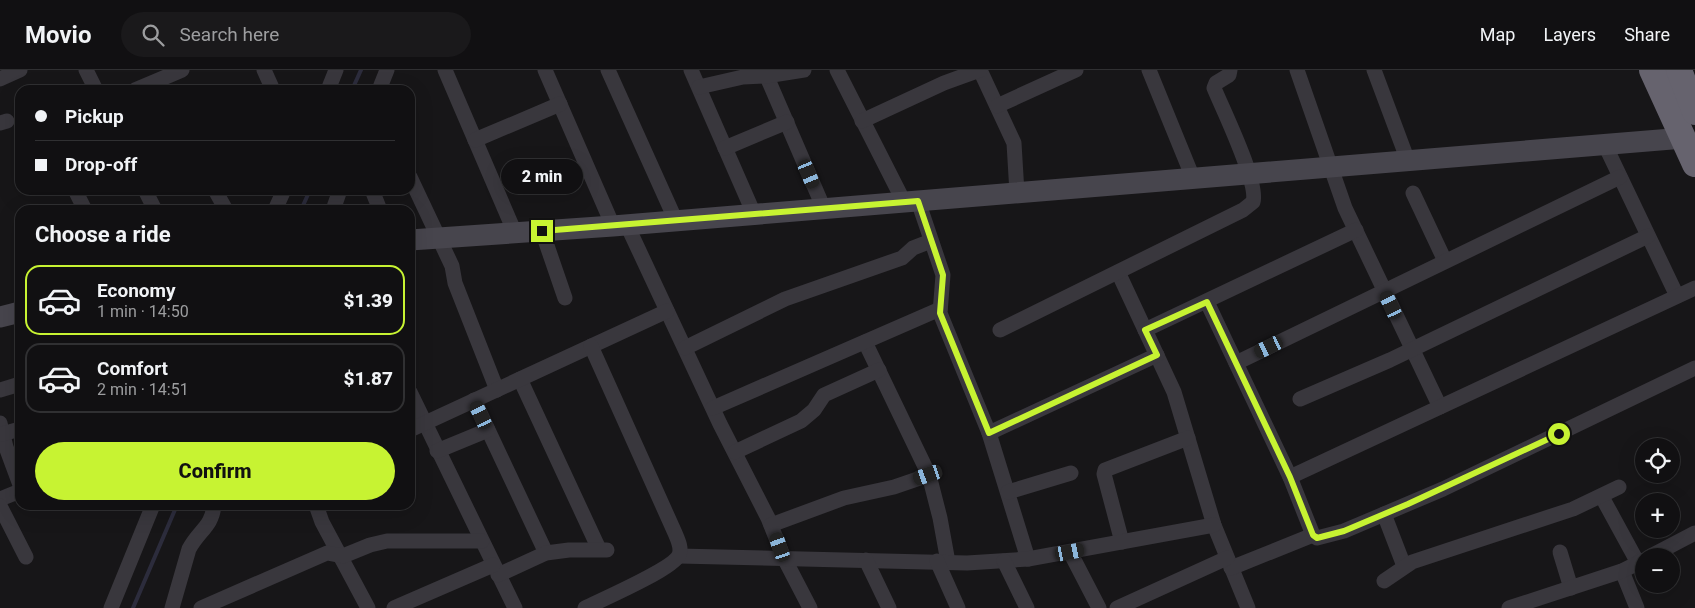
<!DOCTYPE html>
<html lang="en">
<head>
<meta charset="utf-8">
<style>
  body { margin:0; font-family:Roboto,sans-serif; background:#1a191b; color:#f1f3f6; height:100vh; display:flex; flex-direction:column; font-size:19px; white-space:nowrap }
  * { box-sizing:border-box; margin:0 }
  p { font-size:16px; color:#9c9d9f }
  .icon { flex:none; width:28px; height:28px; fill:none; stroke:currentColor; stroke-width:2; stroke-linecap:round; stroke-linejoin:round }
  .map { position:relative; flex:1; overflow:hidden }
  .sheet { position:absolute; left:15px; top:135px; width:400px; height:305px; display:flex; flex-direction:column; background:#111012; border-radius:15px; box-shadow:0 5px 20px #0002,0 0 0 1px #303032 }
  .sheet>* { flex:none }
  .hud { position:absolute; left:15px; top:15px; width:400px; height:110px; border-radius:15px; box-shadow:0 5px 20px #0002,0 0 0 1px #303032; display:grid; align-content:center; height:110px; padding:0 20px; background:#111012 }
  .tools { position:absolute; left:1635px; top:368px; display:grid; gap:10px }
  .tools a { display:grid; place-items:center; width:45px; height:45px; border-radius:50%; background:#111012; box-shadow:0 5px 20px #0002,0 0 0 1px #303032; font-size:25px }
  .end { position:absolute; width:22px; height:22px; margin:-11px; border:6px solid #c7f332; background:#111; box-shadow:0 0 0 2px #111 }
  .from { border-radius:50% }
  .bubble { position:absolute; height:35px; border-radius:18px; background:#111012; box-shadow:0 5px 20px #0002,0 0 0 1px #303032; font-size:16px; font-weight:800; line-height:35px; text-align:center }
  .car { position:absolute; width:15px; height:30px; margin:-15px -8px; border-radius:6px; box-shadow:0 0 4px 1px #0007; background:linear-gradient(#222 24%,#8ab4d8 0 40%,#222 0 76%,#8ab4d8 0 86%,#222 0) }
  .hud b { display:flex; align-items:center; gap:18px; height:48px; font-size:19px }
  .hud b+b { border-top:1px solid #303032 }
  .hud i { width:12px; height:12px; background:#f1f3f6 }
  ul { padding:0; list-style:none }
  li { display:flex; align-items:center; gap:15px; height:70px; margin:0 10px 8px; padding:0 10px; border:2px solid #303032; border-radius:15px }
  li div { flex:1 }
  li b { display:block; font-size:19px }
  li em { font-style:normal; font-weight:800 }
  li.on { border-color:#c7f332 }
  li>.icon { width:45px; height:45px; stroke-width:1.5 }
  h2 { padding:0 20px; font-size:22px; line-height:60px }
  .primary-button { display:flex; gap:10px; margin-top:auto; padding:10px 20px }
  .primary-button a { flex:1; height:58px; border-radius:30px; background:#c7f332; color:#111; font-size:20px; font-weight:800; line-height:58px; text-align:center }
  header { display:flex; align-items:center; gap:30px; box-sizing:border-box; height:70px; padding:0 25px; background:#111012; border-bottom:1px solid #303032 }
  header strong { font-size:24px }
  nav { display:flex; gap:28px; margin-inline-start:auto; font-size:18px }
  .search { width:350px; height:45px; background:#1a191b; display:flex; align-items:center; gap:12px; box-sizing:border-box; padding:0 18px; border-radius:28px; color:#9c9d9f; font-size:19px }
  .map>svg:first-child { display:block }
</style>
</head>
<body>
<header>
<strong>Movio</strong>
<div class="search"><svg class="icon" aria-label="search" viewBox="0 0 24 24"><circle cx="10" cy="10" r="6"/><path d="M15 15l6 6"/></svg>Search here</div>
<nav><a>Map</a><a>Layers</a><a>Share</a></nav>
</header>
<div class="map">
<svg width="1695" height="538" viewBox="0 0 1695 538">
  <rect width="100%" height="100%" fill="#171618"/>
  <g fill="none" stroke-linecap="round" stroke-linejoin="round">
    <g stroke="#2c2c3c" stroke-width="4">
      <polyline points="352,20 361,0"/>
      <polyline points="301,140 310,120"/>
      <polyline points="133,538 177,435"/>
    </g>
    <g stroke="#39373d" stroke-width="15">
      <polyline points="86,0 96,20"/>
      <polyline points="264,0 273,20"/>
      <polyline points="445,0 515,163"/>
      <polyline points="545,0 613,156"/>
      <polyline points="608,0 676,151"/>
      <polyline points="691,0 754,144"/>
      <polyline points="764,0 824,139"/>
      <polyline points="837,0 904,132"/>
      <polyline points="980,0 1014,73 1017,123"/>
      <polyline points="1149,0 1193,108"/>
      <polyline points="1297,0 1345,138 1440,337"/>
      <polyline points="1374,0 1408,91"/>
      <polyline points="0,9 20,0"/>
      <polyline points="699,17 743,7 766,6 804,0"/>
      <polyline points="135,20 182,0"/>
      <polyline points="328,20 336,0"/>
      <polyline points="379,20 387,0"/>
      <polyline points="997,36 1076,0"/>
      <polyline points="862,51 944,13 980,0"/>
      <polyline points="0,53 7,51"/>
      <polyline points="475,70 560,34"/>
      <polyline points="1605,75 1677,226"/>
      <polyline points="725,78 787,52"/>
      <polyline points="410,107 452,196 455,213 497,320"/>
      <polyline points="75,120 85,140"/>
      <polyline points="145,120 155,140"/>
      <polyline points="215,120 226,140"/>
      <polyline points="372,120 380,140"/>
      <polyline points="1413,123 1445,191"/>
      <polyline points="918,131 943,205 940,243 989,363 1028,489"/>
      <polyline points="275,140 284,120"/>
      <polyline points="333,140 340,120"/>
      <polyline points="627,155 720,354 768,448 784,488 810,538"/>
      <polyline points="542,161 565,228"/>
      <polyline points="1118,202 1174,322 1214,455 1248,538"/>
      <polyline points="1207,232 1290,407 1313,465 1317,468 1344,461 1443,419 1695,298"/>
      <path d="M1000,260L1243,140L1253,132C1259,113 1223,40 1214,18L1216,13L1229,5L1230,0"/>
      <polyline points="1145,260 1356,160"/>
      <polyline points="865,272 929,405 940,448 948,492"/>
      <polyline points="685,278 785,229 902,188 913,178 931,171"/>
      <polyline points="1236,293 1620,107"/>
      <polyline points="520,309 599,479"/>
      <polyline points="0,320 20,314"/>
      <polyline points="410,322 515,538"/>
      <polyline points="1300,329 1390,290 1648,166"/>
      <polyline points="474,330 546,483"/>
      <polyline points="713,338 940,239"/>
      <polyline points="0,353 6,377 20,415"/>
      <polyline points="410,360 667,241"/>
      <polyline points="989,363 1157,285"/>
      <polyline points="2,364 20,359"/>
      <polyline points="437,381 488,360"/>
      <polyline points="735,382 801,351 814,340 824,325 879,300"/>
      <polyline points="1290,407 1695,218"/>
      <polyline points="1008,422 1071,403"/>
      <polyline points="1602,427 1638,493"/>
      <polyline points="0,429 20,421"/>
      <polyline points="316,435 322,452 368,538"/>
      <polyline points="0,436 26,487"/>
      <polyline points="1384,444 1404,496"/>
      <polyline points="771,455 844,428 894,417 929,405"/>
      <polyline points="1122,472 1104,404 1105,400 1188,368"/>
      <polyline points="1070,482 1099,538"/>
      <polyline points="1560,482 1571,518"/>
      <polyline points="679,486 967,493 1028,489 1214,455"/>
      <polyline points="1651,486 1695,463"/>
      <polyline points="866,490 889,538"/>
      <polyline points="937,491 958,538"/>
      <polyline points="1004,491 1027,538"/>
      <polyline points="1231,498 1313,465"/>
      <polyline points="1622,501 1637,538"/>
      <polyline points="498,505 546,483 569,480 607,480"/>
      <polyline points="1384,511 1412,492 1573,439 1619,417"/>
      <polyline points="111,538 153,435"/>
      <path d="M172,538L189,479C199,460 212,457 214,435"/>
      <polyline points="201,538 327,483 343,486 370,475 387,471 482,471"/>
      <polyline points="394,538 493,495"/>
      <path d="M585,538C601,530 673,499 679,485C682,478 678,470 675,463L591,276"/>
      <polyline points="1117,538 1227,488"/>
      <polyline points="1509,538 1622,501 1644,490"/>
    </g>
    <g stroke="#47454d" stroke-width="21">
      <polyline points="410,170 613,156 1684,68"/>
      <polyline points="0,247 20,242"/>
    </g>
    <g stroke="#66636e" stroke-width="26">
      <polyline points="1652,0 1695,94"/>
      <polyline points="1679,0 1695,42"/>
    </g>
  </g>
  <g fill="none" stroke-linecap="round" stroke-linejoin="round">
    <polyline stroke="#c7f332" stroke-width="6" points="542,161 918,131 943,205 940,243 989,363 1157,285 1145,260 1207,232 1290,407 1313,465 1317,468 1344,461 1408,434 1559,364"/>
  </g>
</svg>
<div class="tools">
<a><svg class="icon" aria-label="locate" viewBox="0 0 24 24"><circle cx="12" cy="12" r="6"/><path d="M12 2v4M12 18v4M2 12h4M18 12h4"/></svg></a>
<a>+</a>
<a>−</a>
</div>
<i class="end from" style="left:1559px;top:364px"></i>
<i class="end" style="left:542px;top:161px"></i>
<div class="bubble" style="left:501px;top:89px;width:82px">2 min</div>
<i class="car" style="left:809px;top:104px;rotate:157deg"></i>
<i class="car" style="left:1391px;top:235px;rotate:335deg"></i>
<i class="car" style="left:1269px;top:277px;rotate:244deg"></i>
<i class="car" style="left:481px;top:345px;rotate:335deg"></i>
<i class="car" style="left:928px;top:405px;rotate:251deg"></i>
<i class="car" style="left:780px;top:477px;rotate:341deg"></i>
<i class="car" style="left:1070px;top:482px;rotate:79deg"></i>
<div class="hud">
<b><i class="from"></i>Pickup</b>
<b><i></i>Drop-off</b>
</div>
<section class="sheet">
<h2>Choose a ride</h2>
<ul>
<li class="on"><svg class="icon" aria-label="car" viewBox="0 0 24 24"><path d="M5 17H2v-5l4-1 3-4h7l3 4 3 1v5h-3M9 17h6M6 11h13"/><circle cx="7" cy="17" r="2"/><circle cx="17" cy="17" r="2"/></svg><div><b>Economy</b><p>1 min · 14:50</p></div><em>$1.39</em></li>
<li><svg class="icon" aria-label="car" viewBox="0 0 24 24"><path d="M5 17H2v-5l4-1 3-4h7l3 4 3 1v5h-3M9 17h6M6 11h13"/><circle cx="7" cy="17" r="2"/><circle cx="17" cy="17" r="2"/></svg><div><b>Comfort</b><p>2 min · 14:51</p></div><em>$1.87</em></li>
</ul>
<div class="primary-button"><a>Confirm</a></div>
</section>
</div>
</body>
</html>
